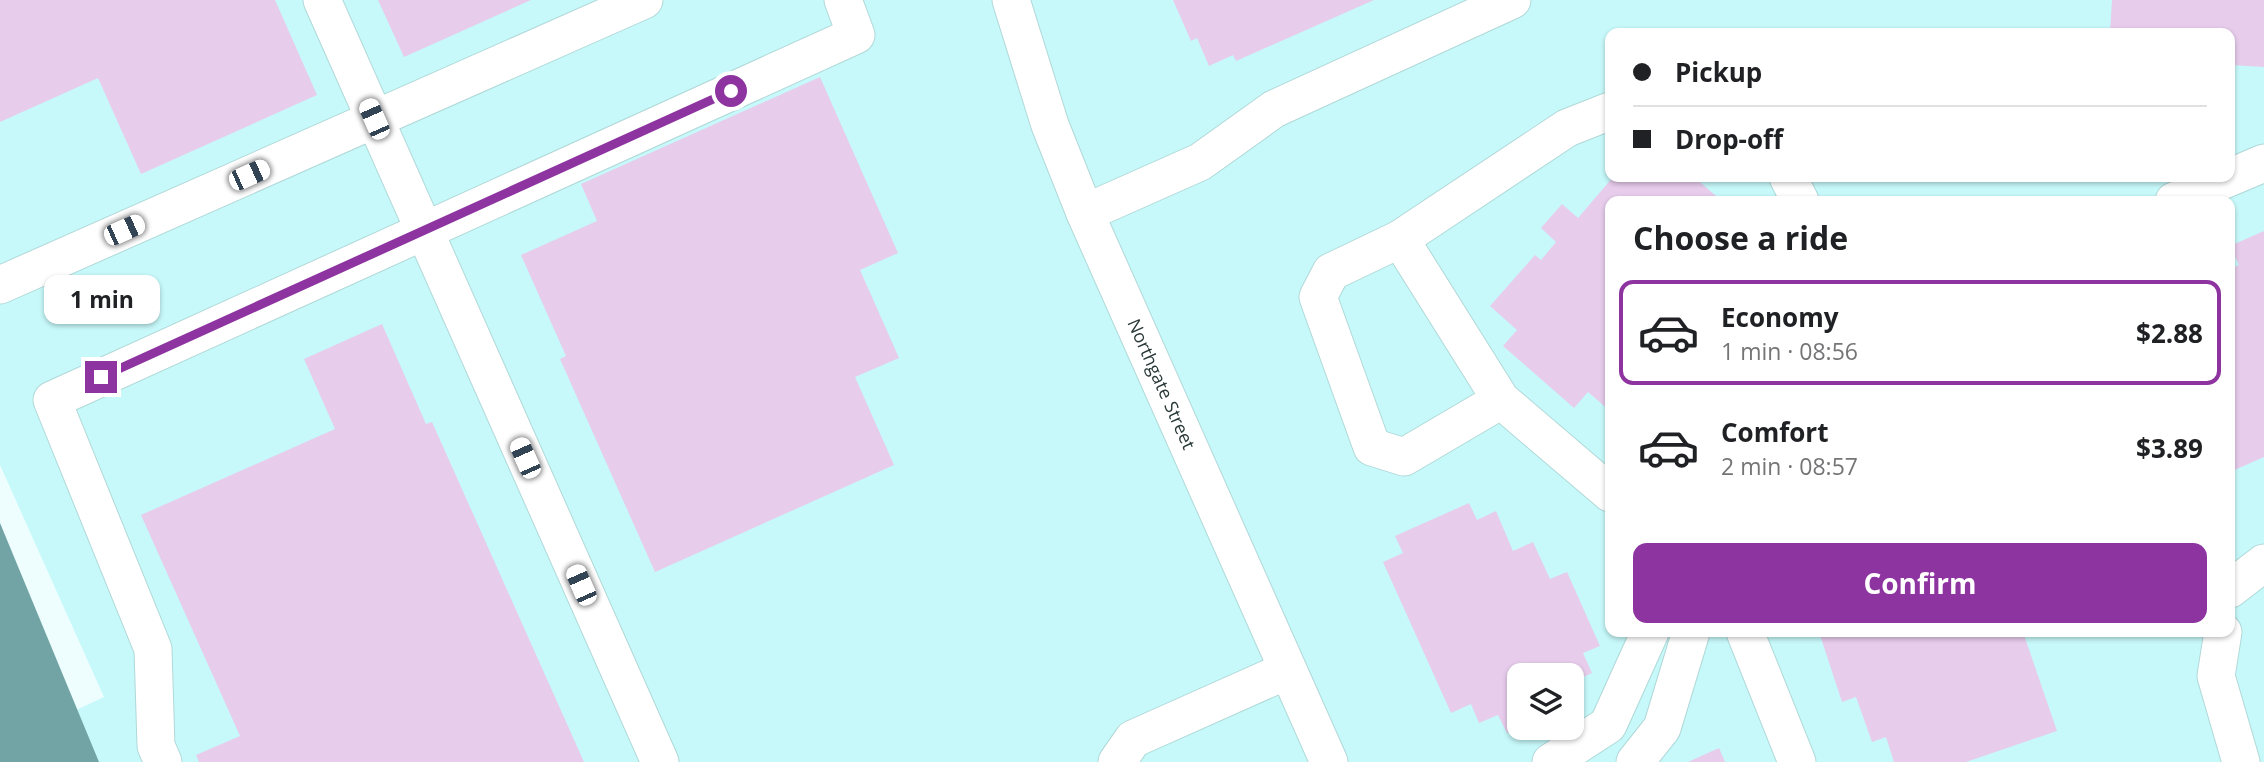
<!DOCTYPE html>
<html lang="en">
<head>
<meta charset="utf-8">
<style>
  body { margin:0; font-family:"Open Sans",sans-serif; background:#f6f6f6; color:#202124; height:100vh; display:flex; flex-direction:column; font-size:26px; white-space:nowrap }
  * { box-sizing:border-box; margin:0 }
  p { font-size:23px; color:#757577 }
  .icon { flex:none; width:38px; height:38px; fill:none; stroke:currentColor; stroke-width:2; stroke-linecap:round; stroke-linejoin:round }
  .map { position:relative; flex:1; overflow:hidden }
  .side { position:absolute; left:1605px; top:196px; width:630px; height:441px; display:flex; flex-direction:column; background:#fff; border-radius:14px; box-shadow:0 2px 5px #0004 }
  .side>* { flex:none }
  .top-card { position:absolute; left:1605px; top:28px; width:630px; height:154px; border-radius:14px; box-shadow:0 2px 5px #0004; display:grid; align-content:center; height:154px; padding:0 28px; background:#fff }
  .controls { position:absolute; left:1507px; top:663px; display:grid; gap:14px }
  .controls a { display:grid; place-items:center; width:77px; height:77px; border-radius:14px; background:#fff; box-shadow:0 2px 5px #0004; font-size:35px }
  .end { position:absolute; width:32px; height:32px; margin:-16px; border:9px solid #8d34a0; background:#fff; box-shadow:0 0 0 4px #fff }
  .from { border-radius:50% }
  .bubble { position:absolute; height:49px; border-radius:14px; background:#fff; box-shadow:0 2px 5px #0004; font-size:23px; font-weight:700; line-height:49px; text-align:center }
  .car { position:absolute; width:21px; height:42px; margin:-21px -10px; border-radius:9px; box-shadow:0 0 5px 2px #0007; background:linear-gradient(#fff 24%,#345 0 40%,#fff 0 76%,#345 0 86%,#fff 0) }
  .top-card b { display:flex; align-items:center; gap:24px; height:66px; font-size:26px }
  .top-card b+b { border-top:2px solid #e0e0e0 }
  .top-card i { width:18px; height:18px; background:#202124 }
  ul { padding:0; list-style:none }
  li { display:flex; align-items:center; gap:21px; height:105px; margin:0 14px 10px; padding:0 14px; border:4px solid transparent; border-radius:14px }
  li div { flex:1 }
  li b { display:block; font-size:26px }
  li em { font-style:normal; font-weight:700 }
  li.on { border-color:#8d34a0 }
  li>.icon { width:63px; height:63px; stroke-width:1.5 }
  h2 { padding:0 28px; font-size:32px; line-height:84px }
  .primary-button { display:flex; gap:14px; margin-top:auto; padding:14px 28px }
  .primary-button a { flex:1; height:80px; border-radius:14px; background:#8d34a0; color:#fff; font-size:28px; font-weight:700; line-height:80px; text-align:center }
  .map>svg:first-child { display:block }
</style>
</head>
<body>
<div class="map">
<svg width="2264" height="762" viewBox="0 0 2264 762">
  <rect width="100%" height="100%" fill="#eefefe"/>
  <path fill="#c7f9fa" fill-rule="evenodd" d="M0,0H2264V762H81L61,717L104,697L0,465ZM1610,33H2230V177H1610ZM1610,201H2230V632H1610ZM1519,676H1572V728H1519Z"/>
  <polygon fill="#73a4a5" points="0,523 99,762 0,762"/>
  <g fill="#e7ccec">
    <polygon points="0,0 275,0 317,95 141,174 98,78 0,122"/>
    <polygon points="378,0 531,0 404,57"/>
    <polygon points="1173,0 1374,0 1236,61 1233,55 1209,66 1197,38 1191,41"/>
    <polygon points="2112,0 2264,0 2264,67 2230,65 2230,33 2110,33"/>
    <polygon points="820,77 898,253 860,270 899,358 855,377 894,465 655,572 560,359 566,356 521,255 597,221 581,184"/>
    <polygon points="1613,177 1662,177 1666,180 1669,177 1694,177 1722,201 1610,201 1610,411 1588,392 1574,408 1503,346 1517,330 1490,306 1535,255 1541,260 1556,242 1541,228 1562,204 1578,218"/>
    <polygon points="2264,231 2264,457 2230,472 2230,269 2239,265 2230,246"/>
    <polygon points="382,324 426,424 432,422 584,762 199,762 196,755 240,736 141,515 335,429 304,359"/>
    <polygon points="1469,503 1477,520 1496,511 1513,551 1533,542 1550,579 1567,572 1600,646 1583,653 1592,673 1572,682 1572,676 1519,676 1519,728 1507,733 1498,715 1479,723 1471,704 1451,713 1383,562 1403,553 1395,536"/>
    <polygon points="1819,632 2023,632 2057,731 1966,762 1894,762 1886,737 1872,742 1856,697 1842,702"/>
    <polygon points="1572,682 1580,701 1572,705"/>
    <polygon points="1719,748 1725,762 1688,762"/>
  </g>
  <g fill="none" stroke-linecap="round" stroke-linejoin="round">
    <defs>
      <g id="minor">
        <polyline points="322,0 660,762"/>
        <path id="s1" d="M1011,0L1050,125L1085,213L1329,762"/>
        <polyline points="1610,111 1567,128 1400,239 1501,400 1610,493"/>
        <polyline points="1788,177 1800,201"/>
        <polyline points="2174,201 2264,163"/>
        <polyline points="1085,213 1200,162 1274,109 1512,0"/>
        <polyline points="1400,239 1331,272 1318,297 1372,447 1404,457 1501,400"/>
        <polyline points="0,285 644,0"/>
        <polyline points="2230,589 2264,563"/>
        <polyline points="1745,632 1797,762"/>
        <polyline points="2223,632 2216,676 2241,762"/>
        <polyline points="163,762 156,746 153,649 52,400 856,35 843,0"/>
        <polyline points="1117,762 1133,739 1288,670"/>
        <polyline points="1551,762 1608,725 1650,632"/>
        <polyline points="1635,762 1662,728 1691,632"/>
      </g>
    </defs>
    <use href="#minor" stroke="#b1d8d8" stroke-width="39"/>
    <use href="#minor" stroke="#fff" stroke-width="37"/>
  </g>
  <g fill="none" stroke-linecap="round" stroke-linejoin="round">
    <polyline stroke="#8d34a0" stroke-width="9" points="101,377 731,91"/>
  </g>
  <g text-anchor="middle" stroke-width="6" stroke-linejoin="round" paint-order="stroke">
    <g font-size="18" fill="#293838" stroke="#eefefe">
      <text dy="6" stroke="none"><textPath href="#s1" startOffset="413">Northgate Street</textPath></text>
    </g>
  </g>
</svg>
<div class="controls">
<a><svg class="icon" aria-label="layers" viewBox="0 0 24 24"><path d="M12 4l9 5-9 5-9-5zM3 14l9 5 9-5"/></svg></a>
</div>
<i class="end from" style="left:731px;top:91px"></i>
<i class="end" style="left:101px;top:377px"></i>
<div class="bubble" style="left:44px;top:275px;width:116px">1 min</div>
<i class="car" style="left:374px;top:119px;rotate:336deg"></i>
<i class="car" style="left:249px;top:175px;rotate:66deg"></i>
<i class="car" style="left:124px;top:230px;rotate:66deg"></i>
<i class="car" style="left:525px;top:458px;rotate:336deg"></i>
<i class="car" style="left:581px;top:585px;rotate:336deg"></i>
<div class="top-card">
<b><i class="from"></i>Pickup</b>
<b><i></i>Drop-off</b>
</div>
<section class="side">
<h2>Choose a ride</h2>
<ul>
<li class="on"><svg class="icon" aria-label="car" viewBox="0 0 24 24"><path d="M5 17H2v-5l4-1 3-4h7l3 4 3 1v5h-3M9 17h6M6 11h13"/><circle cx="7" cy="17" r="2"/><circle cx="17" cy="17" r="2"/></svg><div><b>Economy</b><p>1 min · 08:56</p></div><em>$2.88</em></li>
<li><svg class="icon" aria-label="car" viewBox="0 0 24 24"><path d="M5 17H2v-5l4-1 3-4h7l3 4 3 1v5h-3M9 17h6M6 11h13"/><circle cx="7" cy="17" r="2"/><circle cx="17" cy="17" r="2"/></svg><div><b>Comfort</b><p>2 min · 08:57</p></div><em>$3.89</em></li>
</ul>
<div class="primary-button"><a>Confirm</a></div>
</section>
</div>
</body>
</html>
